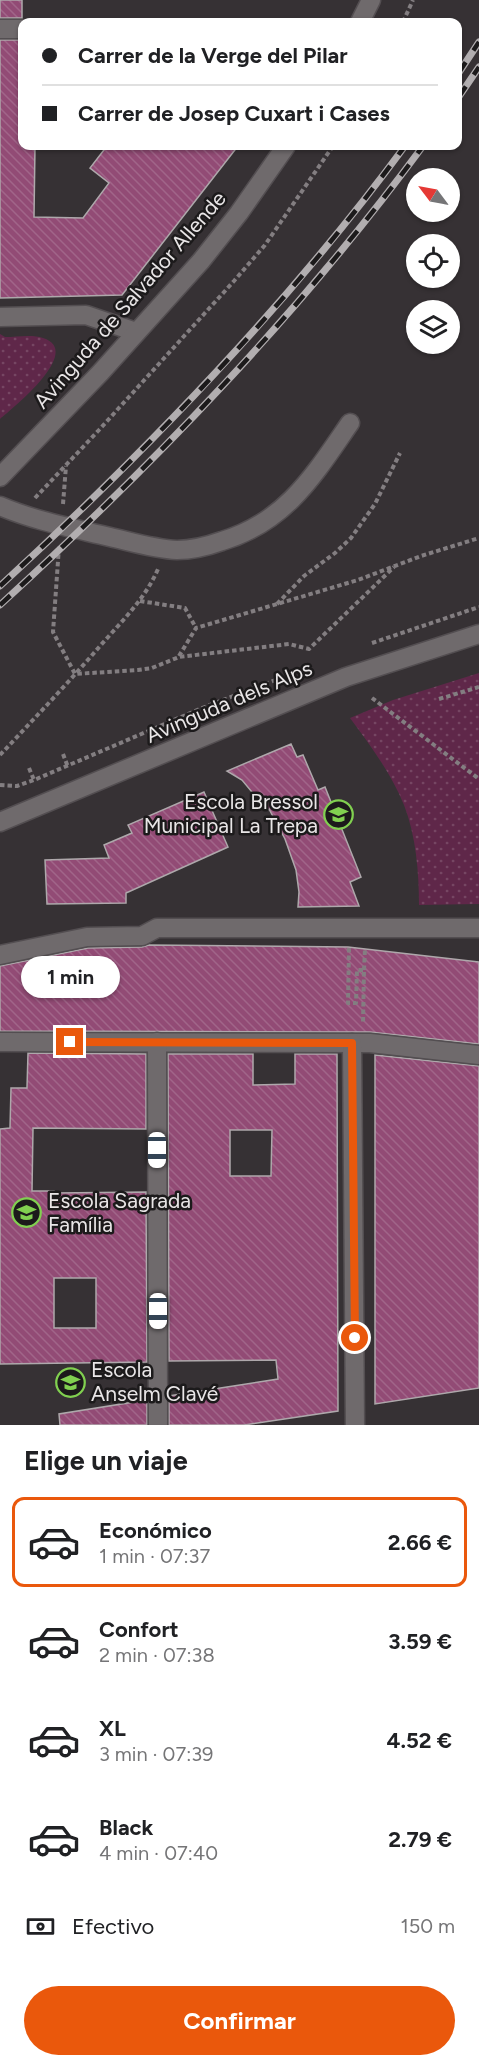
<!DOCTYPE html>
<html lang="es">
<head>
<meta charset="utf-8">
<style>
  body { margin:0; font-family:Figtree,sans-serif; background:#f6f6f6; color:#202124; height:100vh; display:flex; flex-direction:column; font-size:22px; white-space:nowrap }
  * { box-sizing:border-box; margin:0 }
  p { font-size:20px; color:#757577 }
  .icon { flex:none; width:33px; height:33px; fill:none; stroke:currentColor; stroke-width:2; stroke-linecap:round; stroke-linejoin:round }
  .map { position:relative; height:1425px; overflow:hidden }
  .details { display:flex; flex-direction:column; background:#fff; flex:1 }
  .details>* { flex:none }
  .guide { position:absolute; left:18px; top:18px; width:444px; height:132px; border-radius:12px; box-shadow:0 2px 4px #0004; display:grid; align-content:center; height:132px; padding:0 24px; background:#fff }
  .needle { width:39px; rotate:302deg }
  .controls { position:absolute; left:406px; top:168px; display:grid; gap:12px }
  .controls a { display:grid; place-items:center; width:54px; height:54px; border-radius:50%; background:#fff; box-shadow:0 2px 4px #0004; font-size:30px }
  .end { position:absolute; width:27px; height:27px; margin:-14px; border:8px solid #ea580c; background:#fff; box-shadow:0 0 0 3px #fff }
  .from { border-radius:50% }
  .bubble { position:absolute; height:42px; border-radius:21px; background:#fff; box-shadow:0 2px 4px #0004; font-size:20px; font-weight:700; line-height:42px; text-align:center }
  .car { position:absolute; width:18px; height:36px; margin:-18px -9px; border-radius:8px; box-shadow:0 0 4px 2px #0007; background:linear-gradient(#fff 24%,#345 0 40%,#fff 0 76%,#345 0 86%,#fff 0) }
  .guide b { display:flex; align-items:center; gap:21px; height:57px; font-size:22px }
  .guide b+b { border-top:2px solid #e0e0e0 }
  .guide i { width:15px; height:15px; background:#202124 }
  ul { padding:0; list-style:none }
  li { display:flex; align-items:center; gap:18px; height:90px; margin:0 12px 9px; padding:0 12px; border:3px solid transparent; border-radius:12px }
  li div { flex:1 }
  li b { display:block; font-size:22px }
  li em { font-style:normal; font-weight:700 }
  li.selected { border-color:#ea580c }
  li>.icon { width:54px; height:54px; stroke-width:1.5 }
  h2 { padding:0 24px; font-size:27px; line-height:72px }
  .pay { display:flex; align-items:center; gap:15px; height:66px; padding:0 24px; font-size:22px }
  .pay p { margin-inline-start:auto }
  .primary-button { display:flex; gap:12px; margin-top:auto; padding:12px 24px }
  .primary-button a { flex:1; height:69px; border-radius:36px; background:#ea580c; color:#fff; font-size:24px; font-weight:700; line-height:69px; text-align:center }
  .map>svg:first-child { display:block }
</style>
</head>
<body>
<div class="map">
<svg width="479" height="1425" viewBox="0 0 479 1425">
  <defs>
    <pattern id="park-dots" width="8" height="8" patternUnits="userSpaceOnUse" patternTransform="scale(1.5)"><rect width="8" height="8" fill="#5f2749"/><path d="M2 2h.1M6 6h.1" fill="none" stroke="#764663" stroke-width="1.8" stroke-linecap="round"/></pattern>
    <pattern id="building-back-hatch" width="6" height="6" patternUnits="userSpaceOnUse" patternTransform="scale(1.5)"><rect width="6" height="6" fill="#924b75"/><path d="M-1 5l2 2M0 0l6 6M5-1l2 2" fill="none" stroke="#a16589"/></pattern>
  </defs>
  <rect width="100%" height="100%" fill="#363134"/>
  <g fill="url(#park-dots)">
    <path d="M0,334L5,337C17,337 32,334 43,338C84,351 13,408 0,419Z"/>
    <path d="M479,673V904L419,905C419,872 416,836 404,805C391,773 370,745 350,718L393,700Z"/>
  </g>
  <g fill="url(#building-back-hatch)" stroke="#aea8ab" stroke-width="1.5" fill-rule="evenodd">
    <rect x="0" y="0" width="22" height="18"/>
    <polygon points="0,40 22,40 22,146 35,146 34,217 83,218 109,183 90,168 107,146 238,146 122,295 0,298"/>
    <polygon points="291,744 297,757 303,755 318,790 325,787 361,877 350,882 359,906 298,907 299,892 296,870 285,839 269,809 267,810 242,780 227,771"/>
    <polygon points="204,792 228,847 126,893 126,903 47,904 45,860 109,858 104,845 132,833 128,825"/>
    <polygon points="149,945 348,947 479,962 479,1044 370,1032 0,1031 0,966 88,948 142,947"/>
    <path d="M28,1053L146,1054V1129L33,1128L32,1191H54V1193L146,1192L147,1362L0,1364V1129L10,1128L11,1088H27ZM54,1278H96V1328H54Z"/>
    <path d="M168,1054H253V1085L295,1084V1054H337L338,1411L244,1425H169V1396L278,1379L276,1360L169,1361ZM230,1130H272L271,1176H230Z"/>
    <polygon points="375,1055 479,1066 479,1388 375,1404"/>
    <polygon points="147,1400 147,1425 60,1425 59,1414"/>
  </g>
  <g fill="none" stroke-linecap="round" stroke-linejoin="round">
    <defs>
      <g id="minor">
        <polyline points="360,22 371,0"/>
        <polyline points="0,29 22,29"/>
        <polyline points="0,317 86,315 136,332"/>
        <polyline points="0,477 101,372 201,261 239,213 286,146"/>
        <path d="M0,506C35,521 73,528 110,537C132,542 155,549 177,550C192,550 208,546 222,541C286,522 314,475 350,423"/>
        <polyline points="0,822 346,677 479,634"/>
        <polyline points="0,955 87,937 142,936 157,928 479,928"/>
        <polyline points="0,1042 370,1043 479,1055"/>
        <polyline points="157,1042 158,1425"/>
        <polyline points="352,1043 355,1425"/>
      </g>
    </defs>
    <use href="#minor" stroke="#534e51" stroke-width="21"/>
    <g stroke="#837e81" stroke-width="4" stroke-dasharray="4.5 3" stroke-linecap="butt">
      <polyline points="403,22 413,0"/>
      <polyline points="35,498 99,430 234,281 265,245 333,146"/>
      <polyline points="63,504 66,466"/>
      <polyline points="59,547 53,632 75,674 138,670 152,668 179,657 289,644 309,649 394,567"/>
      <polyline points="140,601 185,608 196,628"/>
      <polyline points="277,604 304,576 335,553 351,538 375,504 400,453"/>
      <polyline points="372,643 479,607"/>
      <polyline points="179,656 196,628 358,580 421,556 479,538"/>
      <polyline points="372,698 479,779"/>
      <polyline points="439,699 479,687"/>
      <polyline points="63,754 68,767"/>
      <path d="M0,755C34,719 68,683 100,646C122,621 145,599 158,569"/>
      <polyline points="29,768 34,780"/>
      <polyline points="0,785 17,786 34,780 202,708 281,678"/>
      <polyline points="349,948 348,1003 356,1003 357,970 364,970 363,1024"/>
      <polyline points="364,970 365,949"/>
    </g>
    <use href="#minor" stroke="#6f6a6c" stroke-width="18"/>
    <defs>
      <g id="rail">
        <polyline points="458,74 479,42"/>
        <polyline points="458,98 479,67"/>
        <path d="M0,586C147,451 287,306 405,146"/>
        <path d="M0,605C154,464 299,314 423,146"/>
      </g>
    </defs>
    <use href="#rail" stroke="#b2aeb0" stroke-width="7"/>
    <use href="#rail" stroke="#1c1a1b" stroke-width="4.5" stroke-dasharray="14" stroke-linecap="butt"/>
  </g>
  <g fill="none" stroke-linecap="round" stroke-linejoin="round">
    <polyline stroke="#ea580c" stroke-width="8" points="70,1042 352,1043 355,1338"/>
  </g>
  <defs>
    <symbol id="school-ring" viewBox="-11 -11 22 22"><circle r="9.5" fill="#1c1a1b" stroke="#81d050" stroke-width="1.5"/><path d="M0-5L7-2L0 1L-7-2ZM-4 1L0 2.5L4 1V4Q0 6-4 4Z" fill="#81d050"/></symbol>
  </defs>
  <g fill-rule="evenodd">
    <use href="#school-ring" x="322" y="798" width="33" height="33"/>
    <use href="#school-ring" x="10" y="1196" width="33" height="33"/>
    <use href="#school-ring" x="54" y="1366" width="33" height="33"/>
  </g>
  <g text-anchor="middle" stroke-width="5" stroke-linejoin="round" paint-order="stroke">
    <g font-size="21" fill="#e9e6e7" stroke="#1c1a1b">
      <text transform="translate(130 300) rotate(-49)" y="7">Avinguda de Salvador Allende</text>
      <text transform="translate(229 702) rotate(-23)" y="7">Avinguda dels Alps</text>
    </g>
    <g font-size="21" fill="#e9e6e7" stroke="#1c1a1b" text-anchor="start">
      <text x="318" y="809" text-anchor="end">Escola Bressol<tspan x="318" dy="24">Municipal La Trepa</tspan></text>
      <text x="48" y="1208">Escola Sagrada<tspan x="48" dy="24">Família</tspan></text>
      <text x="91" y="1377">Escola<tspan x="91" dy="24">Anselm Clavé</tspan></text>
    </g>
  </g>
</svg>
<div class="controls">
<a><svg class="needle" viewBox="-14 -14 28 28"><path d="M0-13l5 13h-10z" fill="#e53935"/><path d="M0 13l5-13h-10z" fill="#757577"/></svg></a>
<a><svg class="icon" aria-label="locate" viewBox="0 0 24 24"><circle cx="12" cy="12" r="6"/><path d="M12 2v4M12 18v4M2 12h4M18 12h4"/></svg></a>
<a><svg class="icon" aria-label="layers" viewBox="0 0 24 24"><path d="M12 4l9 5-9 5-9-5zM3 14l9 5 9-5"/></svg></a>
</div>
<i class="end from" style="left:355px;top:1338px"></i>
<i class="end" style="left:70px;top:1042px"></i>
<div class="bubble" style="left:21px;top:956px;width:99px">1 min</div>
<i class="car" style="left:157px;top:1150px;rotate:180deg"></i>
<i class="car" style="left:158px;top:1311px;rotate:180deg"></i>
<div class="guide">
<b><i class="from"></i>Carrer de la Verge del Pilar</b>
<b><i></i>Carrer de Josep Cuxart i Cases</b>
</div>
</div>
<section class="details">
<h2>Elige un viaje</h2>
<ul>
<li class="selected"><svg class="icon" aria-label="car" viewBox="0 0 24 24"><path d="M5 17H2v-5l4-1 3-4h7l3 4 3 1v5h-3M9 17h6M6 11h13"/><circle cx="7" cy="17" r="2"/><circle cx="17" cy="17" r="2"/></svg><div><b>Económico</b><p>1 min · 07:37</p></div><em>2.66 €</em></li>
<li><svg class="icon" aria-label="car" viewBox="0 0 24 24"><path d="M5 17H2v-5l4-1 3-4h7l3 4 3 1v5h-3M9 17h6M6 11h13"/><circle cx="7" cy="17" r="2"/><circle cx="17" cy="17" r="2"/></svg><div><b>Confort</b><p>2 min · 07:38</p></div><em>3.59 €</em></li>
<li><svg class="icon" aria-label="car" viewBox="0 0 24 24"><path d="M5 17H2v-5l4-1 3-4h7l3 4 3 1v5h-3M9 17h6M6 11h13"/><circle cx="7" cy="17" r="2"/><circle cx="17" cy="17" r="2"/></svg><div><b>XL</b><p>3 min · 07:39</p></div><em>4.52 €</em></li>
<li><svg class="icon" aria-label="car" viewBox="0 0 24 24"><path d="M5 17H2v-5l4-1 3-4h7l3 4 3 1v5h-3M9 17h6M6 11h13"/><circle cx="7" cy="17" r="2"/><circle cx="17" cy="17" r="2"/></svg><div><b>Black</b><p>4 min · 07:40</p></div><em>2.79 €</em></li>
</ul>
<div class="pay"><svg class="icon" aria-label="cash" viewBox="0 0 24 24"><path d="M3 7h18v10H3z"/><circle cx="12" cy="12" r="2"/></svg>Efectivo<p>150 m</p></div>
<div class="primary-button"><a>Confirmar</a></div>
</section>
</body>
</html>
